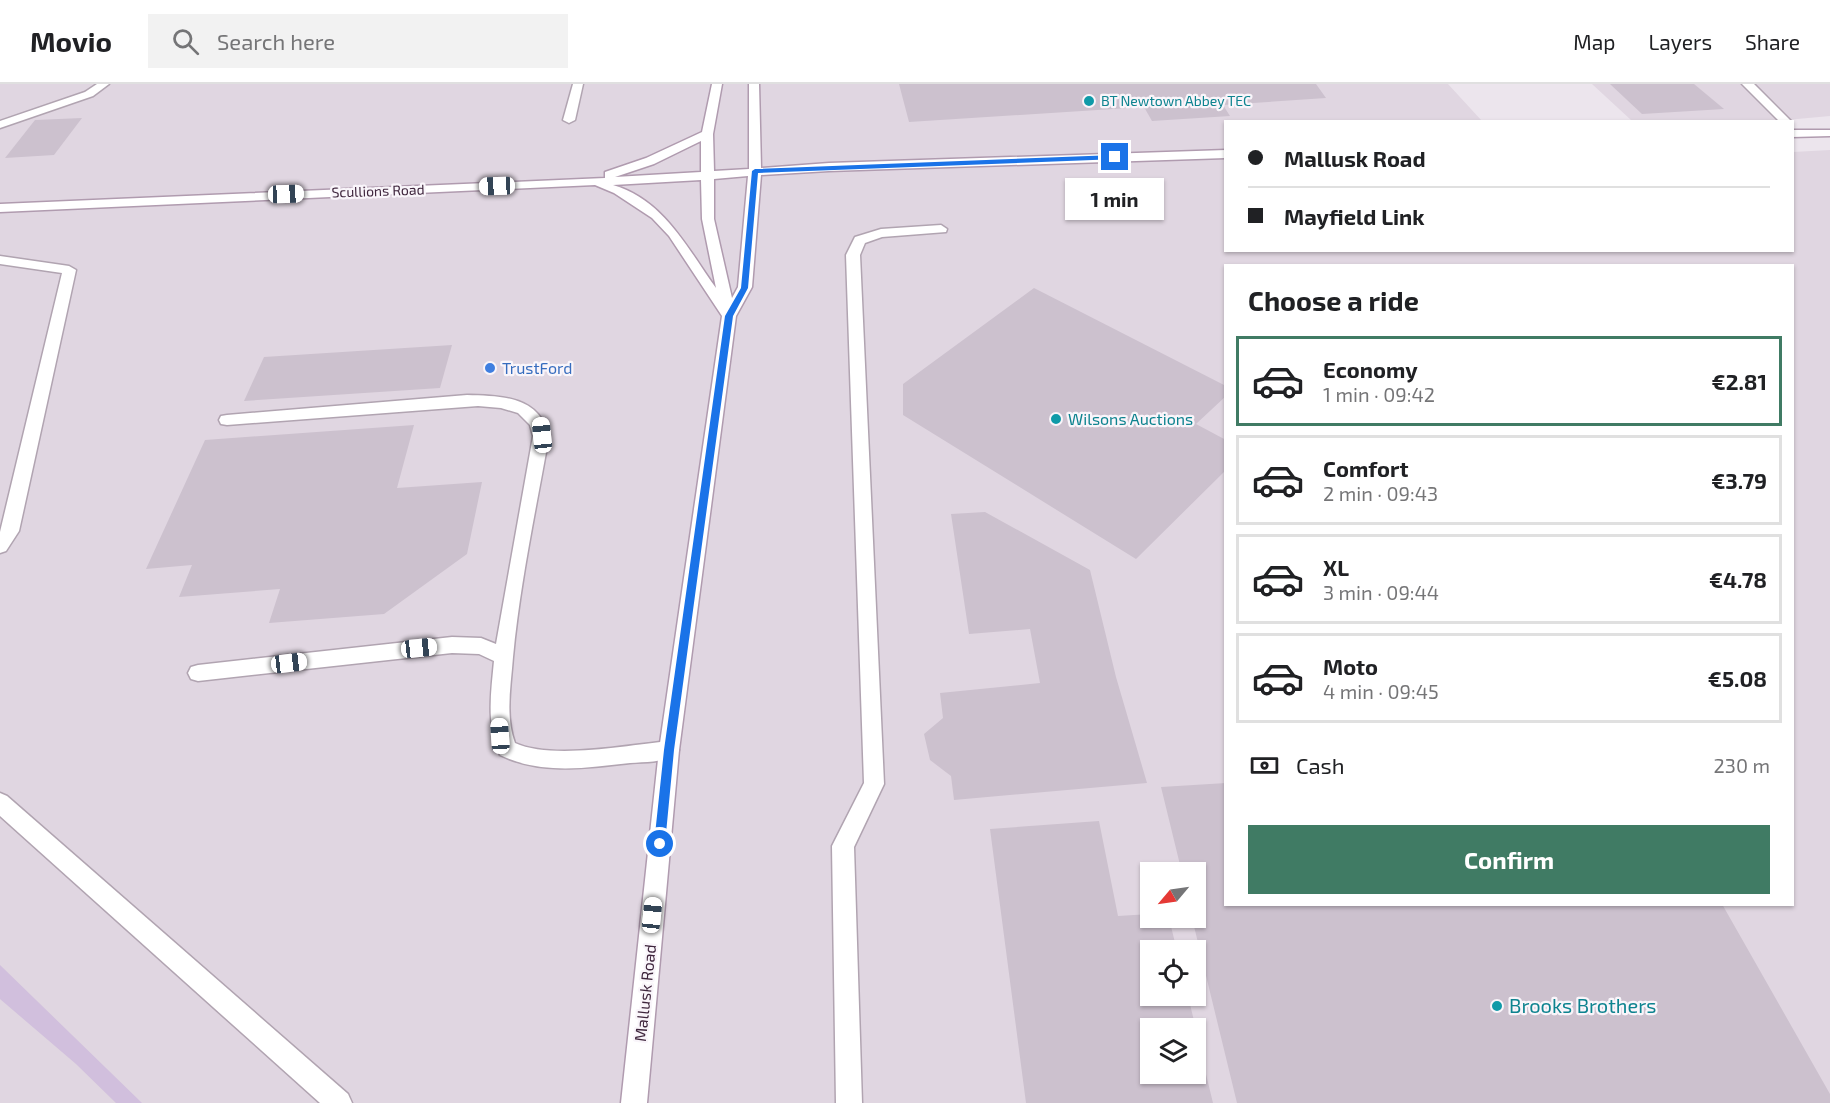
<!DOCTYPE html>
<html lang="en">
<head>
<meta charset="utf-8">
<style>
  body { margin:0; font-family:"Exo 2",sans-serif; background:#f2f2f2; color:#202124; height:100vh; display:flex; flex-direction:column; font-size:22px; white-space:nowrap }
  * { box-sizing:border-box; margin:0 }
  p { font-size:20px; color:#757577 }
  .icon { flex:none; width:33px; height:33px; fill:none; stroke:currentColor; stroke-width:2; stroke-linecap:round; stroke-linejoin:round }
  .map { position:relative; flex:1; overflow:hidden }
  .panel { position:absolute; left:1224px; top:180px; width:570px; height:642px; display:flex; flex-direction:column; background:#fff; border-radius:0px; box-shadow:0 2px 4px #0004 }
  .panel>* { flex:none }
  .hud { position:absolute; left:1224px; top:36px; width:570px; height:132px; border-radius:0px; box-shadow:0 2px 4px #0004; display:grid; align-content:center; height:132px; padding:0 24px; background:#fff }
  .needle { width:39px; rotate:241deg }
  .tools { position:absolute; left:1140px; top:778px; display:grid; gap:12px }
  .tools a { display:grid; place-items:center; width:66px; height:66px; border-radius:0px; background:#fff; box-shadow:0 2px 4px #0004; font-size:30px }
  .end { position:absolute; width:27px; height:27px; margin:-14px; border:8px solid #1a73e8; background:#fff; box-shadow:0 0 0 3px #fff }
  .from { border-radius:50% }
  .bubble { position:absolute; height:42px; border-radius:0px; background:#fff; box-shadow:0 2px 4px #0004; font-size:20px; font-weight:700; line-height:42px; text-align:center }
  .car { position:absolute; width:18px; height:36px; margin:-18px -9px; border-radius:8px; box-shadow:0 0 4px 2px #0007; background:linear-gradient(#fff 24%,#345 0 40%,#fff 0 76%,#345 0 86%,#fff 0) }
  .hud b { display:flex; align-items:center; gap:21px; height:57px; font-size:22px }
  .hud b+b { border-top:2px solid #e0e0e0 }
  .hud i { width:15px; height:15px; background:#202124 }
  ul { padding:0; list-style:none }
  li { display:flex; align-items:center; gap:18px; height:90px; margin:0 12px 9px; padding:0 12px; border:3px solid #e0e0e0; border-radius:0px }
  li div { flex:1 }
  li b { display:block; font-size:22px }
  li em { font-style:normal; font-weight:700 }
  li.active { border-color:#407b64 }
  li>.icon { width:54px; height:54px; stroke-width:1.5 }
  h2 { padding:0 24px; font-size:27px; line-height:72px }
  .pay { display:flex; align-items:center; gap:15px; height:66px; padding:0 24px; font-size:22px }
  .pay p { margin-inline-start:auto }
  .button { display:flex; gap:12px; margin-top:auto; padding:12px 24px }
  .button a { flex:1; height:69px; border-radius:0px; background:#407b64; color:#fff; font-size:24px; font-weight:700; line-height:69px; text-align:center }
  header { display:flex; align-items:center; gap:36px; box-sizing:border-box; height:84px; padding:0 30px; background:#fff; border-bottom:2px solid #e0e0e0 }
  header strong { font-size:28px }
  nav { display:flex; gap:33px; margin-inline-start:auto; font-size:21px }
  .search { width:420px; height:54px; background:#f2f2f2; display:flex; align-items:center; gap:15px; box-sizing:border-box; padding:0 21px; border-radius:0px; color:#757577; font-size:22px }
  .map>svg:first-child { display:block }
</style>
</head>
<body>
<header>
<strong>Movio</strong>
<div class="search"><svg class="icon" aria-label="search" viewBox="0 0 24 24"><circle cx="10" cy="10" r="6"/><path d="M15 15l6 6"/></svg>Search here</div>
<nav><a>Map</a><a>Layers</a><a>Share</a></nav>
</header>
<div class="map">
<svg width="1830" height="1019" viewBox="0 0 1830 1019">
  <rect width="100%" height="100%" fill="#ece5ed"/>
  <g fill="#e0d6e1" fill-rule="evenodd">
    <path d="M0,0H1448L1482,37L1226,38V166H1792L1793,68L1830,66V1019H0ZM1226,182H1792V820H1226ZM1150,789H1196V834H1150ZM1150,867H1196V912H1150ZM1150,945H1196V990H1150Z"/>
    <polygon points="1592,0 1830,0 1830,32 1765,38 1631,36"/>
  </g>
  <polygon fill="#d1bfdd" points="0,881 142,1019 116,1019 76,980 0,915"/>
  <g fill="#ccc1ce">
    <polygon points="899,0 1316,0 1326,14 1223,21 1230,32 1152,37 1144,23 909,38"/>
    <polygon points="1610,0 1694,0 1724,25 1642,30"/>
    <polygon points="82,34 54,71 5,74 35,36"/>
    <polygon points="1034,204 1226,302 1226,312 1196,340 1226,356 1226,386 1136,475 903,331 903,300"/>
    <polygon points="452,261 440,304 244,317 264,273"/>
    <polygon points="414,341 397,404 482,398 467,470 384,530 269,539 280,505 179,513 192,481 146,485 205,356"/>
    <polygon points="985,428 1090,486 1116,593 1147,699 954,716 951,692 930,676 924,650 943,634 940,609 1040,599 1030,545 969,550 951,430"/>
    <polygon points="1226,699 1226,820 1722,820 1830,1010 1830,1019 1237,1019 1192,834 1196,834 1196,789 1182,789 1161,703"/>
    <polygon points="1099,737 1118,832 1150,830 1150,834 1169,834 1177,867 1150,867 1150,912 1188,912 1196,945 1150,945 1150,990 1196,990 1196,949 1213,1019 1026,1019 990,745"/>
  </g>
  <g fill="none" stroke-linecap="round" stroke-linejoin="round">
    <defs>
      <g id="lane">
        <polygon points="97,0 109,0 93,12 0,44 0,37 85,8"/>
        <polygon points="573,0 583,0 575,36 569,39 563,36"/>
        <polygon points="1742,0 1754,0 1792,38 1780,38"/>
        <polygon points="941,141 947,145 946,148 882,153 865,159 860,171 884,700 854,763 862,1019 836,1019 832,762 864,699 846,171 855,153 881,145"/>
        <polygon points="0,172 69,182 76,186 19,447 6,467 0,469 0,448 62,189 0,180"/>
        <path d="M467,311C502,312 539,312 549,352C536,425 520,499 513,573C511,601 505,632 515,659C552,676 628,661 669,657L676,660L679,666L676,672C662,678 645,678 630,679C586,684 541,691 500,671C486,641 491,609 494,577L479,570L452,569L198,597L191,595L188,589L191,583L198,581L452,553L481,554L496,560L533,352L530,341L518,329L501,324L478,322L227,341L221,340L219,336L221,332L227,331Z"/>
        <polygon points="0,709 7,712 348,1010 352,1019 320,1019 0,732"/>
      </g>
      <g id="secondary">
        <path d="M712,0H722L713,50L714,87L749,85V0H759L761,84L829,79L1226,66V74L829,87L761,91L752,203L736,232L679,666L647,1019H621L659,666L722,232L669,152L652,134L614,109L595,101L0,128V120L605,94V88L646,74L702,48ZM701,57V88L615,93L654,80ZM748,92L738,203L732,214L714,135V95ZM701,96L702,135L716,204C687,164 664,116 613,101Z"/>
        <polygon points="1792,46 1830,46 1830,52 1792,53"/>
      </g>
    </defs>
    <use href="#lane" stroke="#b1a4b1" stroke-width="3"/>
    <use href="#secondary" stroke="#b09baf" stroke-width="3"/>
    <use href="#lane" fill="#fff" fill-rule="evenodd"/>
    <use href="#secondary" fill="#fff" fill-rule="evenodd"/>
  </g>
  <polygon fill="#1a73e8" points="1115,71 1118,75 758,89 748,204 733,232 674,666 665,760 660,766 655,764 654,760 664,666 725,232 741,204 752,87 755,85"/>
  <g fill="#0f9aa8" stroke="#f9f5fa" stroke-width="2">
    <circle cx="1089" cy="17" r="6"/>
    <circle cx="1056" cy="335" r="6"/>
    <circle cx="1497" cy="922" r="6"/>
  </g>
  <circle fill="#3f7fe0" stroke="#f9f5fa" stroke-width="2" cx="490" cy="284" r="6"/>
  <g text-anchor="middle" stroke-width="4.5" stroke-linejoin="round" paint-order="stroke">
    <g font-size="14" fill="#0d838f" stroke="#f9f5fa" text-anchor="start">
      <text x="1101" y="22">BT Newtown Abbey TEC</text>
    </g>
    <g font-size="14" fill="#3e253c" stroke="#f9f5fa">
      <text transform="translate(378 107) rotate(-2)" y="5">Scullions Road</text>
    </g>
    <g font-size="16" fill="#366cbe" stroke="#f9f5fa" text-anchor="start">
      <text x="502" y="290">TrustFord</text>
    </g>
    <g font-size="16" fill="#0d838f" stroke="#f9f5fa" text-anchor="start">
      <text x="1068" y="341">Wilsons Auctions</text>
    </g>
    <g font-size="16" fill="#3e253c" stroke="#f9f5fa">
      <text transform="translate(645 909) rotate(-84)" y="6">Mallusk Road</text>
    </g>
    <g font-size="20" fill="#0d838f" stroke="#f9f5fa" text-anchor="start">
      <text x="1509" y="929">Brooks Brothers</text>
    </g>
  </g>
</svg>
<div class="tools">
<a><svg class="needle" viewBox="-14 -14 28 28"><path d="M0-13l5 13h-10z" fill="#e53935"/><path d="M0 13l5-13h-10z" fill="#757577"/></svg></a>
<a><svg class="icon" aria-label="locate" viewBox="0 0 24 24"><circle cx="12" cy="12" r="6"/><path d="M12 2v4M12 18v4M2 12h4M18 12h4"/></svg></a>
<a><svg class="icon" aria-label="layers" viewBox="0 0 24 24"><path d="M12 4l9 5-9 5-9-5zM3 14l9 5 9-5"/></svg></a>
</div>
<i class="end from" style="left:660px;top:760px"></i>
<i class="end" style="left:1115px;top:73px"></i>
<div class="bubble" style="left:1065px;top:94px;width:99px">1 min</div>
<i class="car" style="left:497px;top:102px;rotate:268deg"></i>
<i class="car" style="left:286px;top:110px;rotate:88deg"></i>
<i class="car" style="left:542px;top:351px;rotate:354deg"></i>
<i class="car" style="left:419px;top:564px;rotate:84deg"></i>
<i class="car" style="left:289px;top:579px;rotate:83deg"></i>
<i class="car" style="left:500px;top:652px;rotate:356deg"></i>
<i class="car" style="left:652px;top:831px;rotate:6deg"></i>
<div class="hud">
<b><i class="from"></i>Mallusk Road</b>
<b><i></i>Mayfield Link</b>
</div>
<section class="panel">
<h2>Choose a ride</h2>
<ul>
<li class="active"><svg class="icon" aria-label="car" viewBox="0 0 24 24"><path d="M5 17H2v-5l4-1 3-4h7l3 4 3 1v5h-3M9 17h6M6 11h13"/><circle cx="7" cy="17" r="2"/><circle cx="17" cy="17" r="2"/></svg><div><b>Economy</b><p>1 min · 09:42</p></div><em>€2.81</em></li>
<li><svg class="icon" aria-label="car" viewBox="0 0 24 24"><path d="M5 17H2v-5l4-1 3-4h7l3 4 3 1v5h-3M9 17h6M6 11h13"/><circle cx="7" cy="17" r="2"/><circle cx="17" cy="17" r="2"/></svg><div><b>Comfort</b><p>2 min · 09:43</p></div><em>€3.79</em></li>
<li><svg class="icon" aria-label="car" viewBox="0 0 24 24"><path d="M5 17H2v-5l4-1 3-4h7l3 4 3 1v5h-3M9 17h6M6 11h13"/><circle cx="7" cy="17" r="2"/><circle cx="17" cy="17" r="2"/></svg><div><b>XL</b><p>3 min · 09:44</p></div><em>€4.78</em></li>
<li><svg class="icon" aria-label="car" viewBox="0 0 24 24"><path d="M5 17H2v-5l4-1 3-4h7l3 4 3 1v5h-3M9 17h6M6 11h13"/><circle cx="7" cy="17" r="2"/><circle cx="17" cy="17" r="2"/></svg><div><b>Moto</b><p>4 min · 09:45</p></div><em>€5.08</em></li>
</ul>
<div class="pay"><svg class="icon" aria-label="cash" viewBox="0 0 24 24"><path d="M3 7h18v10H3z"/><circle cx="12" cy="12" r="2"/></svg>Cash<p>230 m</p></div>
<div class="button"><a>Confirm</a></div>
</section>
</div>
</body>
</html>
